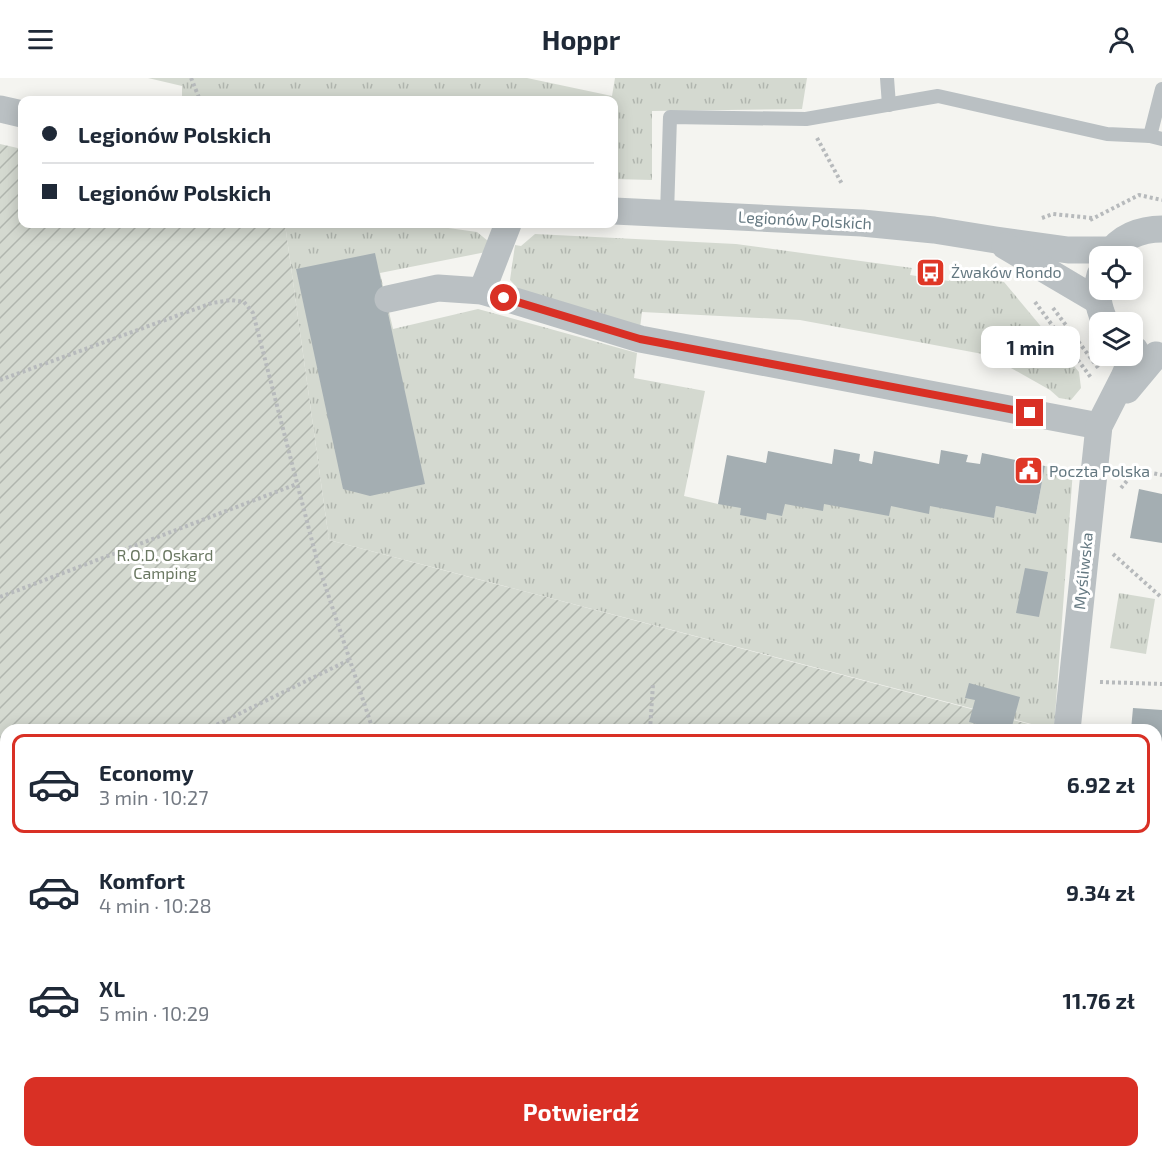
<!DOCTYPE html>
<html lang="pl">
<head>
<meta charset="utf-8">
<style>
  body { margin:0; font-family:"Exo 2",sans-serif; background:#f6f6f7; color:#1f2937; height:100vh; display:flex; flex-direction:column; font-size:22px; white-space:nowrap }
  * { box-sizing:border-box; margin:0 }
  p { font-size:20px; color:#747a83 }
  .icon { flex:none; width:33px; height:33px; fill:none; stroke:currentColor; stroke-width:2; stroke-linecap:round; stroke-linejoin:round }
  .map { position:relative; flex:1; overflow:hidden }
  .drawer { position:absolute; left:0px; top:646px; width:1162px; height:434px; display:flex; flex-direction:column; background:#fff; border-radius:18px 18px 0 0; box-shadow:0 3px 15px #0003 }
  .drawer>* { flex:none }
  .top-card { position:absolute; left:18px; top:18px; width:600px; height:132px; border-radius:12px; box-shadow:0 3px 15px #0003; display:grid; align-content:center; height:132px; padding:0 24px; background:#fff }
  .fabs { position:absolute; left:1089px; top:168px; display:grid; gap:12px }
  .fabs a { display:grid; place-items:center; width:54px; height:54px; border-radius:12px; background:#fff; box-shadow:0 3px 15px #0003; font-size:30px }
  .end { position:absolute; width:27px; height:27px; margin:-14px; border:8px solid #d93025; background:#fff; box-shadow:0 0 0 3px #fff }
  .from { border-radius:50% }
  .bubble { position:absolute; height:42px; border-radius:12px; background:#fff; box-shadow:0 3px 15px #0003; font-size:20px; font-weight:700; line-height:42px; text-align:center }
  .top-card b { display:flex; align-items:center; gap:21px; height:57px; font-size:22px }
  .top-card b+b { border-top:2px solid #e0e1e3 }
  .top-card i { width:15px; height:15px; background:#1f2937 }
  ul { padding:10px 0 0; list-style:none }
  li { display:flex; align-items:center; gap:18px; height:99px; margin:0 12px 9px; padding:0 12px; border:3px solid transparent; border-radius:12px }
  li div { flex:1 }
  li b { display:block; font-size:22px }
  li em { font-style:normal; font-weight:700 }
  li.selected { border-color:#d93025 }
  li>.icon { width:54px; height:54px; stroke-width:1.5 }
  .cta { display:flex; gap:12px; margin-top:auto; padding:12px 24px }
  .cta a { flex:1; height:69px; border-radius:12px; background:#d93025; color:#fff; font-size:24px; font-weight:700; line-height:69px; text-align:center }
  header { display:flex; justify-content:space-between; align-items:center; height:78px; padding:0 24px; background:#fff; font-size:27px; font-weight:700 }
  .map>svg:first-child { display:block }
</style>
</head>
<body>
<header><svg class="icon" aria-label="menu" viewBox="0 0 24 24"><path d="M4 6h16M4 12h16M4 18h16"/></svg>Hoppr<svg class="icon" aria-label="person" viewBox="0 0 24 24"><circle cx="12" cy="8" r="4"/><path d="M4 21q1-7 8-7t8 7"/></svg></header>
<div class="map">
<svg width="1162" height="1079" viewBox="0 0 1162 1079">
  <defs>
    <pattern id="grass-tufts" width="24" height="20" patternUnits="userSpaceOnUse" patternTransform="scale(1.5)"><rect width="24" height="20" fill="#d4d9d0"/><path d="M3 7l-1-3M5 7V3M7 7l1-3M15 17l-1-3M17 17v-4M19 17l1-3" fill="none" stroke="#b0b5ae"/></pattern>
    <pattern id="garden-furrows" width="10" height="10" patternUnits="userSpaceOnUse" patternTransform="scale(1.5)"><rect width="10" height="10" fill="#d4d9d0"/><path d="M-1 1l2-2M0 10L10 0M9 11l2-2" fill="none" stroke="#b0b5ae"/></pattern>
  </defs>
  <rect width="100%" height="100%" fill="#f4f4f0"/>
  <g fill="url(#grass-tufts)">
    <polygon points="148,0 527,0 612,18 615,0 807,0 802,31 652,33 652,102 614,101 614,22 182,22 182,8"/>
    <polygon points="285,146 420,146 477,154 488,163 486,174 380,195 393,251 478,231 637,275 634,300 705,313 684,418 718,426 770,406 986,408 994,438 996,428 1036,436 1045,388 1073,392 1054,652 329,462"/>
    <polygon points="535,156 736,166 912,190 910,197 949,203 951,196 1004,204 1079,294 1081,310 1071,322 1059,320 1050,312 988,277 800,242 642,234 640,250 523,216 510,202 515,167 521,168"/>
    <polygon points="1119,515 1155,521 1146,576 1110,570"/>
  </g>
  <g fill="url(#garden-furrows)">
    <polygon points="0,66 22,71 22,146 285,146 329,462 1051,652 6,652 6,994 0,988"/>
    <polygon points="92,1074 1017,1074 1017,1079 97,1079"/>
  </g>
  <g fill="#a4aeb2">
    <polygon points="375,175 425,406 370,418 343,411 296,191"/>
    <polygon points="834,371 860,376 859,383 872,386 874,373 939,386 941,372 968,377 966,384 980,386 982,375 1045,388 1036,436 996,428 994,440 930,428 929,436 891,428 889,438 824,426 823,433 785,426 782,438 767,435 766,442 740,437 741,430 718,426 727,377 766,385 768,373 832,386"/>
    <polygon points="1139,411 1162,416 1162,465 1130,460"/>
    <polygon points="1025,490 1048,494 1039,539 1016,535"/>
    <polygon points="969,605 1020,619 1011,652 999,652 969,644 975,622 965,620"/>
    <polygon points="1133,630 1162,632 1162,812 1156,811 1156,652 1131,652"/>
    <polygon points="1156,842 1162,843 1162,1079 1113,1079 1114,1074 1156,1074"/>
  </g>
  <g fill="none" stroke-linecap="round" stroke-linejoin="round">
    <defs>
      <polyline id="secondary" points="8,1079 18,1078"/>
    </defs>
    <use href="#secondary" stroke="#afb6b9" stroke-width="36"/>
    <g stroke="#b7babc" stroke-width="4" stroke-dasharray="3 3" stroke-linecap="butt">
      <polyline points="191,0 200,22"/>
      <polyline points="817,60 842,106"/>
      <polyline points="1042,140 1053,136 1092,140"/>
      <polyline points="1090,142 1139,117 1162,122"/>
      <polyline points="1035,224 1092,301"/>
      <polyline points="1053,230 1099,291"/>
      <polyline points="0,302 212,225 231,222 244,224 253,235 318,486 373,652"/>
      <polyline points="1121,410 1136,392 1162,397"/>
      <polyline points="1113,476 1162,520"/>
      <polyline points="0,519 297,406"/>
      <polyline points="1100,604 1162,606"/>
      <polyline points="206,652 349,582"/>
      <polyline points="650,652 653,606"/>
      <polyline points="0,754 6,751"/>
      <polyline points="1156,831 1162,832"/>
      <polyline points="0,1018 6,1024"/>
      <polyline points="60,1074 65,1079"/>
      <polyline points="284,1079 289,1074"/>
      <polyline points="532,1079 535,1074"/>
      <polyline points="738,1079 741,1074"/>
    </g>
    <g stroke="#bac0c3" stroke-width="14">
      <polyline points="887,0 889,27"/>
      <polyline points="1150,58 1162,11"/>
      <polyline points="667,136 670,39 806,41 938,18 1107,56 1150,58 1162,61"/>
    </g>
    <g stroke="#bac0c3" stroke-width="27">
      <polyline points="0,31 22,36"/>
      <polyline points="614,133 862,145 934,152 996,162 1068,172 1112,172"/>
      <polyline points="1005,168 1098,223"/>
      <path d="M1108,178C1119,159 1141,151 1162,151"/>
      <path d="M1100,197C1095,214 1098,229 1105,244"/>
      <polyline points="482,213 508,146"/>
      <polyline points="388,221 438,210 482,213 640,261 1099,348"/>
      <polyline points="1127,312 1156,277"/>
      <polyline points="1067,652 1099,348 1124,299 1135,272"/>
      <polyline points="1027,1079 1028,1074"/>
    </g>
    <use href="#secondary" stroke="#fff" stroke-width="33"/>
  </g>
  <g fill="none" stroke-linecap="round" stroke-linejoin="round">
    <polyline stroke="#d93025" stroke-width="8" points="504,220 640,261 1030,335"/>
  </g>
  <defs>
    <symbol id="bus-square" viewBox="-11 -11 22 22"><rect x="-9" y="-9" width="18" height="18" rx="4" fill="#df3726" stroke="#fff"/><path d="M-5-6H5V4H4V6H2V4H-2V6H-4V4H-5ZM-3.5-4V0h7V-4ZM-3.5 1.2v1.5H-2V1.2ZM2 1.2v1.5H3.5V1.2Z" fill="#fff"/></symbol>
    <symbol id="civic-square" viewBox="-11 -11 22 22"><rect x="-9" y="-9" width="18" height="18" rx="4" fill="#df3726" stroke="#fff"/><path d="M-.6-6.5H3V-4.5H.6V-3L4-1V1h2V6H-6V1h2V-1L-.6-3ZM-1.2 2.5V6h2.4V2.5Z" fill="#fff"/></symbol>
  </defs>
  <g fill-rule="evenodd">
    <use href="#bus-square" x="914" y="178" width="33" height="33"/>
    <use href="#civic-square" x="1012" y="376" width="33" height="33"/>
  </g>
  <g text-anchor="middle" stroke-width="6" stroke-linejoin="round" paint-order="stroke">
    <g font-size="16" fill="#647881" stroke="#fff">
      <text transform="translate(805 142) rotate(3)" y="6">Legionów Polskich</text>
      <text transform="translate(1083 493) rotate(-84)" y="6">Myśliwska</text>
    </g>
    <g font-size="16" fill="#647881" stroke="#fff" text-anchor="start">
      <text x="951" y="200">Żwaków Rondo</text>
      <text x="1049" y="399">Poczta Polska</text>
    </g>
    <g font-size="16" fill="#6a7862" stroke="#fff">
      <text x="165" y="483">R.O.D. Oskard<tspan x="165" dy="18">Camping</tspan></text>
    </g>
  </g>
</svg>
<div class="fabs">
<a><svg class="icon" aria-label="locate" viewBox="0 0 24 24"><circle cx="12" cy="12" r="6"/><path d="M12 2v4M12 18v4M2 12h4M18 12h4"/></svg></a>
<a><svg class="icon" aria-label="layers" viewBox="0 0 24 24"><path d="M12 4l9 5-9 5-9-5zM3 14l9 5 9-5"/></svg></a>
</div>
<i class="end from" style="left:504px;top:220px"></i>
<i class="end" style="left:1030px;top:335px"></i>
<div class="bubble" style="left:981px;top:248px;width:99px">1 min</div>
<div class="top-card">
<b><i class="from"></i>Legionów Polskich</b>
<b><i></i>Legionów Polskich</b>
</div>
<section class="drawer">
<ul>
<li class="selected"><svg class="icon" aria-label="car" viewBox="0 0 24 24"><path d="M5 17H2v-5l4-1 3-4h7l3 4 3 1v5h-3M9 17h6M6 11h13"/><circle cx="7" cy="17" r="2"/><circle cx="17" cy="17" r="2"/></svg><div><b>Economy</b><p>3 min · 10:27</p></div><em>6.92 zł</em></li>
<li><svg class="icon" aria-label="car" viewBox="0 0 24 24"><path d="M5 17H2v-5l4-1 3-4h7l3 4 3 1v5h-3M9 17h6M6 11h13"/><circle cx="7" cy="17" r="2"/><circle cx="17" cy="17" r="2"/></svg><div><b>Komfort</b><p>4 min · 10:28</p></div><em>9.34 zł</em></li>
<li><svg class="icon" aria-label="car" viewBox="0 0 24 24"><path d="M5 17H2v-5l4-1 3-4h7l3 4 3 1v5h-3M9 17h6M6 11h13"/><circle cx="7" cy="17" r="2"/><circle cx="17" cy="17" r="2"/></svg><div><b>XL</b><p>5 min · 10:29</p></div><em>11.76 zł</em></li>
</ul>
<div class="cta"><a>Potwierdź</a></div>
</section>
</div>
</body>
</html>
